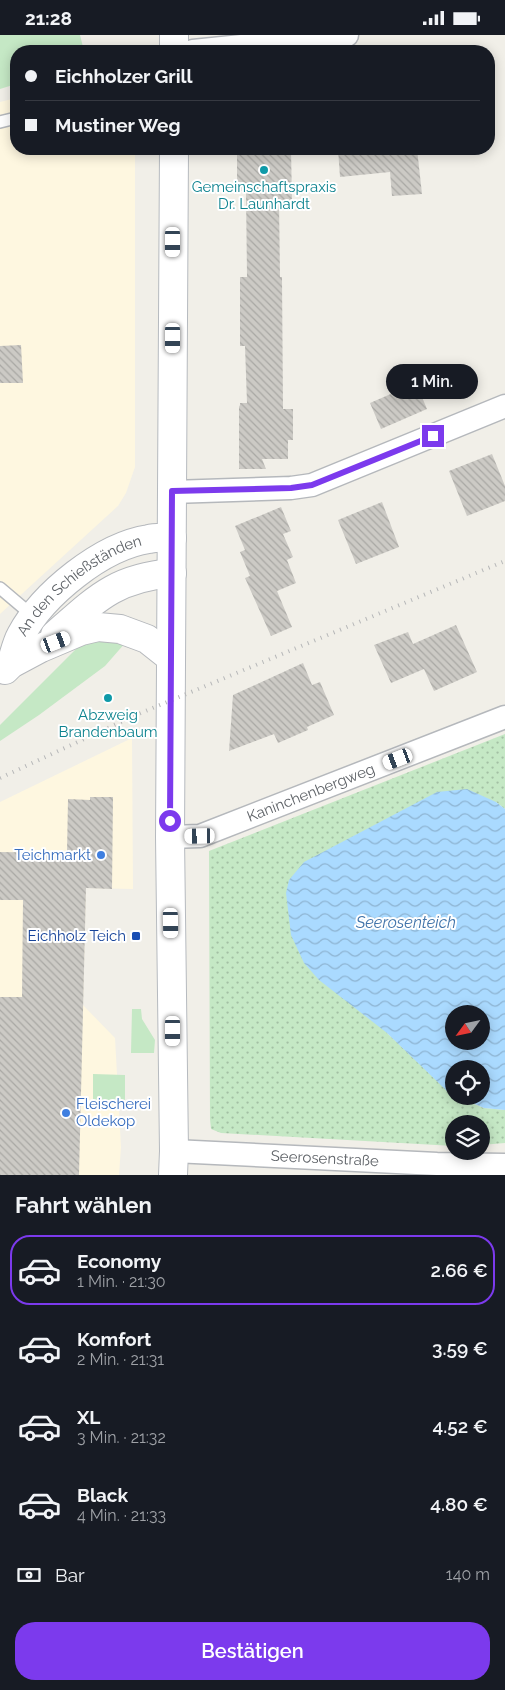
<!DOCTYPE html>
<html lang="de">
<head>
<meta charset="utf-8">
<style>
  body { margin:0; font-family:Raleway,sans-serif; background:#20242c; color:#f1f3f6; height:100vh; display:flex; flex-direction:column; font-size:19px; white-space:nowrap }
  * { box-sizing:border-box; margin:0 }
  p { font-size:16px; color:#9ea1a6 }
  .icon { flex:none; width:28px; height:28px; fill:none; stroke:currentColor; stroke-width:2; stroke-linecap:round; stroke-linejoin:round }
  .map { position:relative; height:1140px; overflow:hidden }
  .panel { display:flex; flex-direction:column; background:#171b24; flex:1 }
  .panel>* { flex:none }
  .banner { position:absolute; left:10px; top:10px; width:485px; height:110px; border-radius:20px; box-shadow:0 2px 12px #0003; display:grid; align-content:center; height:110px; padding:0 15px; background:#171b24 }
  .needle { width:32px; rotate:237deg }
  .fabs { position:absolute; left:445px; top:970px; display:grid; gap:10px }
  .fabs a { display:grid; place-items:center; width:45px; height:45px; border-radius:50%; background:#171b24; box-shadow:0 2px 12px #0003; font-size:25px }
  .end { position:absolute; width:22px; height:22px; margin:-11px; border:6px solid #7c3aed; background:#fff; box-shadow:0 0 0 2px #fff }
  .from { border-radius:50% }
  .bubble { position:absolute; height:35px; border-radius:18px; background:#171b24; box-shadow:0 2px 12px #0003; font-size:16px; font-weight:600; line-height:35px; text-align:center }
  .car { position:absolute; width:15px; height:30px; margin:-15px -8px; border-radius:6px; box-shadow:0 0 4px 1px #0007; background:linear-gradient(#fff 24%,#345 0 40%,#fff 0 76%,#345 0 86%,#fff 0) }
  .banner b { display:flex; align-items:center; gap:18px; height:48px; font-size:19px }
  .banner b+b { border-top:1px solid #363941 }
  .banner i { width:12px; height:12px; background:#f1f3f6 }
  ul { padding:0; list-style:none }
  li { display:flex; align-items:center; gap:15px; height:70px; margin:0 10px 8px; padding:0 5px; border:2px solid transparent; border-radius:20px }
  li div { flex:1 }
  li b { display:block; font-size:19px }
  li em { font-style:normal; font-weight:600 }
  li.current { border-color:#7c3aed }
  li>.icon { width:45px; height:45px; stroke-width:1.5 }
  h2 { padding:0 15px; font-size:22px; line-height:60px }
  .pay { display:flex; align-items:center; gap:12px; height:55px; padding:0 15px; font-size:19px }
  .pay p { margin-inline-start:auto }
  .button { display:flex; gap:10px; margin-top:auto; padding:10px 15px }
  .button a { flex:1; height:58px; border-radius:20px; background:#7c3aed; color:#fff; font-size:20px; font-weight:600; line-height:58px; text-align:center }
  .status { display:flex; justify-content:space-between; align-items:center; height:35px; padding:0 25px; background:#171b24; direction:ltr }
  .status svg { height:14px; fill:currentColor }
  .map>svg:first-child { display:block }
</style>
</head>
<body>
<div class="status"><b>21:28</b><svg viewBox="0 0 49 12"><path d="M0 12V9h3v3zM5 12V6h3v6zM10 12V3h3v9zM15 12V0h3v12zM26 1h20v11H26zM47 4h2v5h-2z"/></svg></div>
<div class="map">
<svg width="505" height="1140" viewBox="0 0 505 1140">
  <defs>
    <pattern id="park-dots" width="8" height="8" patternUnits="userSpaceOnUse" patternTransform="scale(1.25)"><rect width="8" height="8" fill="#c5e8c5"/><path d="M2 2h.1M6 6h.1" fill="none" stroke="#a3c0a4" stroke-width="1.8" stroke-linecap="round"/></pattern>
    <pattern id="water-waves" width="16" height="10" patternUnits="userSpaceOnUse" patternTransform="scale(1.25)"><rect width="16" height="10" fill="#aadaff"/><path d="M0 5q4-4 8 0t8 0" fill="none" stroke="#8eb4d2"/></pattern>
    <pattern id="building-back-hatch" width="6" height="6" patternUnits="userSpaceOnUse" patternTransform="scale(1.25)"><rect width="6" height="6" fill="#cccac5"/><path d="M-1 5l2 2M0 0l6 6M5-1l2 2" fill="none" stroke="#a9a8a4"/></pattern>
  </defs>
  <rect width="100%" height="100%" fill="#f1efe8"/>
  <g fill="#fef7e0">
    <polygon points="16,63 16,114 135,114 135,432 126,458 118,471 0,579 0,67"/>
    <polygon points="132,703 133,854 86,853 83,970 115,1003 121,1112 119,1140 0,1140 0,767"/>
  </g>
  <g fill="#c5e8c5">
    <polygon points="0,0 80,0 84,16 16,16 16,49 0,54"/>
    <polygon points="99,603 126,607 105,631 39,680 0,706 0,690 77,613 86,607"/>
    <polygon points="132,974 141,974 142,984 155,1005 154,1018 131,1018"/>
    <polygon points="93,1039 125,1040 125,1065 93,1065"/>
  </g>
  <polygon fill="url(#park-dots)" points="505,699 505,774 496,767 387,998 454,1061 484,1073 505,1075 505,1108 481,1110 481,1089 454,1089 454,1111 221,1098 211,1094 210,1084 209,816"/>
  <path fill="url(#water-waves)" fill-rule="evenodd" d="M467,754L496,767L505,774V1075L484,1073L456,1061H481V1034H454V1060L449,1058L387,998L319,945L304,928L291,900L286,858L289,845L304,827L437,757ZM454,979H481V1006H454Z"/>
  <g fill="url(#building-back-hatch)">
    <polygon points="237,114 291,114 292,166 279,166 280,242 282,242 283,374 293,374 293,405 288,405 288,424 262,424 266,434 239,434 239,370 240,372 240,368 247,368 245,311 240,311 240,242 247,242 246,156 237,156"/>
    <polygon points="338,114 417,114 422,159 392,161 390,137 340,142"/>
    <polygon points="21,310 23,348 0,348 0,311"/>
    <polygon points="416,348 427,374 381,394 370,368"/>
    <polygon points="492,419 505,451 505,466 467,481 449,436"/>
    <polygon points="382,467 399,512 356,529 338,485"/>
    <polygon points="281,472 291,496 283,499 293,522 287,525 296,548 277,556 292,592 271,601 245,543 250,541 240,517 245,515 235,491"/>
    <polygon points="456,590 477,637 434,656 424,634 391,648 374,610 408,597 413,609"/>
    <polygon points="303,628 312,650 320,647 334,680 307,692 308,695 278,708 274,699 229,716 233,660"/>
    <polygon points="90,762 113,762 112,854 86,853 79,1140 0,1140 0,962 22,962 23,865 0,865 0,817 67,818 68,764 90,765"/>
  </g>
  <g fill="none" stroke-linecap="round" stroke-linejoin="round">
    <defs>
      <g id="service">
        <polyline points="0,87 16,83"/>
        <polyline points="0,553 33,581"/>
      </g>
      <g id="minor">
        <polyline points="193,16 347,0"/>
        <polyline points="172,457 291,453 312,450 505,371"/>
        <path id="s1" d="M170,802L200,801L505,682"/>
        <path id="s2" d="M174,1116L437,1129L505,1130"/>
      </g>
      <g id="tertiary">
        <path d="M55,600C96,564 115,543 172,538"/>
        <path id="s3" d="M11,629C14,620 16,609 21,600C43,559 102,511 149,504C156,502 164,503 172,503"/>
        <polyline points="5,635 11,629 41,613 81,596 98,592 120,594 147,604 171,623"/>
      </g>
      <g id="secondary">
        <polyline points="174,16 174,0"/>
        <polyline points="173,1140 174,1116 170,802 174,114"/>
      </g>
    </defs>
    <use href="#service" stroke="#b5b8bc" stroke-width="14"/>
    <use href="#minor" stroke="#b5b8bc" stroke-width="25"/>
    <use href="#tertiary" stroke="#b5b8bc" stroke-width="30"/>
    <use href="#secondary" stroke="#b6babf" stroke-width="30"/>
    <use href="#service" stroke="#fff" stroke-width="11"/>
    <use href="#minor" stroke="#fff" stroke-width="22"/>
    <use href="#tertiary" stroke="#fff" stroke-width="28"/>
    <use href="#secondary" stroke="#fff" stroke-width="28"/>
    <polyline stroke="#b6b7b8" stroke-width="4" stroke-dasharray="1 6" stroke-linecap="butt" points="0,743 136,680 505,526"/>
  </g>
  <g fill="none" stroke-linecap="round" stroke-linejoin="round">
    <polyline stroke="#7c3aed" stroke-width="6" points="170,786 172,456 291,453 312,450 433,401"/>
  </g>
  <g fill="#0f9aa8" stroke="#fff" stroke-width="2">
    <circle cx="264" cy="135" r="5"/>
    <circle cx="108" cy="663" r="5"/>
  </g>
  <g fill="#3f7fe0" stroke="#fff" stroke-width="2">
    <circle cx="101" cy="820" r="5"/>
    <circle cx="66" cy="1078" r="5"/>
  </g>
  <rect fill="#1a4fb4" stroke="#fff" stroke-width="2" x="131" y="896" width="10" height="10" rx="2.5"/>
  <g text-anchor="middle" stroke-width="4" stroke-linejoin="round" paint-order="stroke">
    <g font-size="15" fill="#0d838f" stroke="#fff">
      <text x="264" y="157">Gemeinschaftspraxis<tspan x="264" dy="17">Dr. Launhardt</tspan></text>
      <text x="108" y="685">Abzweig<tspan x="108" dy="17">Brandenbaum</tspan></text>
    </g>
    <g font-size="15" fill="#5f6368" stroke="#fff">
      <text dy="5" stroke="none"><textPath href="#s3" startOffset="109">An den Schießständen</textPath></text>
      <text dy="5" stroke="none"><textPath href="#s1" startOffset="149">Kaninchenbergweg</textPath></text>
      <text dy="5" stroke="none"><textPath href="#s2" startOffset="151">Seerosenstraße</textPath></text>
    </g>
    <g font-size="15" fill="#366cbe" stroke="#fff" text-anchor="end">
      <text x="91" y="825">Teichmarkt</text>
      <text x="76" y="1074" text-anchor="start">Fleischerei<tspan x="76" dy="17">Oldekop</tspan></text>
    </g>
    <g font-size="15" fill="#164399" stroke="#fff" text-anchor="end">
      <text x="126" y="906">Eichholz Teich</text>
    </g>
    <g font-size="16" font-style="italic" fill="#4174aa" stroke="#fff">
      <text x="406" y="893">Seerosenteich</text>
    </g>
  </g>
</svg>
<div class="fabs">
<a><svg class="needle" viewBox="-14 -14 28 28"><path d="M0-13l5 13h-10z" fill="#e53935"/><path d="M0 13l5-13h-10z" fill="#9ea1a6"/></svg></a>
<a><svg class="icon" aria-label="locate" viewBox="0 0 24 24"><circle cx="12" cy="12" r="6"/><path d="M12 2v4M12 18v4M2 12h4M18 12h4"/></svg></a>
<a><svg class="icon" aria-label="layers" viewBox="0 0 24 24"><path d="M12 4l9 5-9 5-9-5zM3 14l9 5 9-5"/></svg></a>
</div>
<i class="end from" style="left:170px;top:786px"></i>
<i class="end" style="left:433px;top:401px"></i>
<div class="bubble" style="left:386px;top:329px;width:92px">1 Min.</div>
<i class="car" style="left:173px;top:207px;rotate:180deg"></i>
<i class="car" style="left:173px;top:303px;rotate:180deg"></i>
<i class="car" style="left:56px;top:607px;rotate:69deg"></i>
<i class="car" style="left:398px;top:724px;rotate:249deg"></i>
<i class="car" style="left:200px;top:801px;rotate:269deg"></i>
<i class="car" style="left:171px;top:888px;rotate:179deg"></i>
<i class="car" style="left:173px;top:996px;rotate:180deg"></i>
<div class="banner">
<b><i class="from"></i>Eichholzer Grill</b>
<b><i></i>Mustiner Weg</b>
</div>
</div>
<section class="panel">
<h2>Fahrt wählen</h2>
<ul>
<li class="current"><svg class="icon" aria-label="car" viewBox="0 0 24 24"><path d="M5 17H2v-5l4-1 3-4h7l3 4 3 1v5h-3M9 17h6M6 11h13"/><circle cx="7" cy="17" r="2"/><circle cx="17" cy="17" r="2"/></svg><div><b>Economy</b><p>1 Min. · 21:30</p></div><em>2.66 €</em></li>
<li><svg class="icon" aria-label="car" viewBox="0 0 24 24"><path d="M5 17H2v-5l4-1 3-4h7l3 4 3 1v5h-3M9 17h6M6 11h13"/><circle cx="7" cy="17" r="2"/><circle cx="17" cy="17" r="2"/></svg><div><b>Komfort</b><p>2 Min. · 21:31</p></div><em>3.59 €</em></li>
<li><svg class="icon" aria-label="car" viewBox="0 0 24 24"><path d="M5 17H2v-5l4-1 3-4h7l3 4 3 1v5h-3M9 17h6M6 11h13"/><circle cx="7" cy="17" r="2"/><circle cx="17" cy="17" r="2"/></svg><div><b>XL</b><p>3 Min. · 21:32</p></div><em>4.52 €</em></li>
<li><svg class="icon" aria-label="car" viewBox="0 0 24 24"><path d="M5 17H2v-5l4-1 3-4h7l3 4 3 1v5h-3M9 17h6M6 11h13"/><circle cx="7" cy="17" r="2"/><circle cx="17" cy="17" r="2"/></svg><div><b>Black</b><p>4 Min. · 21:33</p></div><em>4.80 €</em></li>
</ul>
<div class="pay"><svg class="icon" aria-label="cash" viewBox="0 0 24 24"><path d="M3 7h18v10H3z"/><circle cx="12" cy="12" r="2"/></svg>Bar<p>140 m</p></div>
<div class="button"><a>Bestätigen</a></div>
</section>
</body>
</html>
